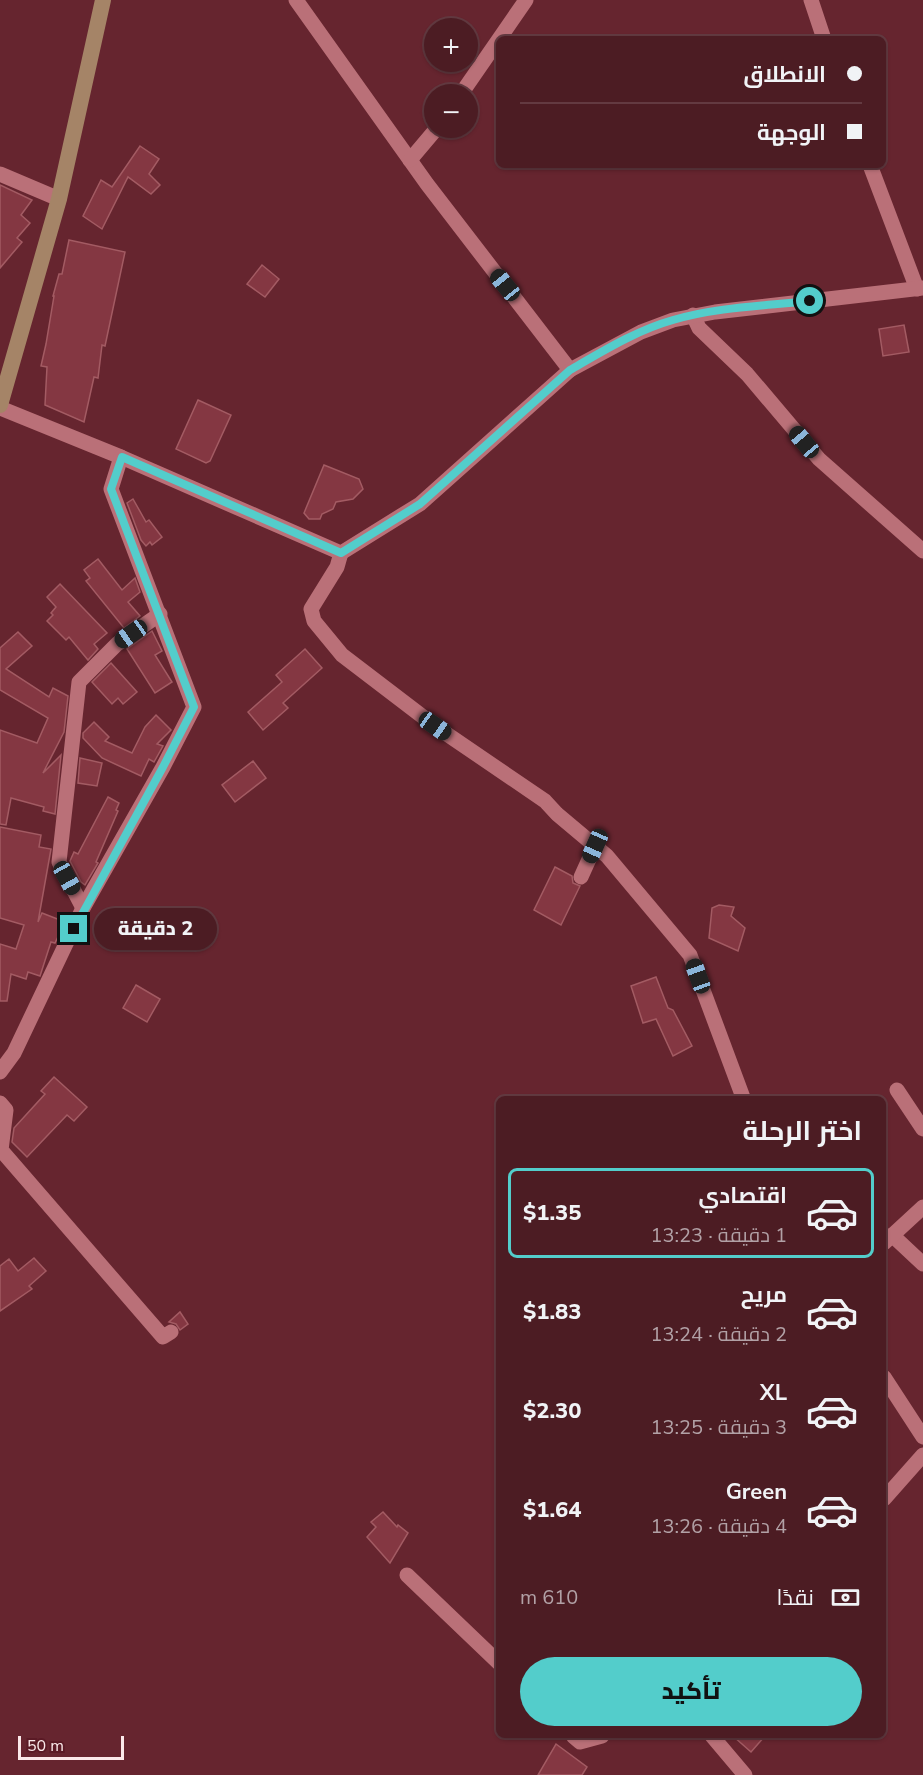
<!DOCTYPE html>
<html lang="ar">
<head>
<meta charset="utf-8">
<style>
  body { margin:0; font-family:"Nunito Sans",Cairo,sans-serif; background:#562930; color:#f1f3f6; direction:rtl; height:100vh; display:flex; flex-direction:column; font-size:22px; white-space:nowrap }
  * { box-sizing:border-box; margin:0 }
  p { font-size:20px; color:#b2a1a6 }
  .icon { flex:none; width:33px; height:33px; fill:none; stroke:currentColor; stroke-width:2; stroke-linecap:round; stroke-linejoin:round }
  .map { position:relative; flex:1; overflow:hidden; direction:ltr }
  .sheet { position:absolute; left:496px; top:1096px; width:390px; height:642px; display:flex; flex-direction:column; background:#4c1c23; border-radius:9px; box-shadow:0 2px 4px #0004,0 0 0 2px #633a41; direction:rtl }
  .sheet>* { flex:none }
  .hud { position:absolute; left:496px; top:36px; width:390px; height:132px; border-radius:9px; box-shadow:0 2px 4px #0004,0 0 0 2px #633a41; direction:rtl; display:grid; align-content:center; height:132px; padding:0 24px; background:#4c1c23 }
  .controls { position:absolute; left:424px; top:18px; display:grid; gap:12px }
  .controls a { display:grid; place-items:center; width:54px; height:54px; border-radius:50%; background:#4c1c23; box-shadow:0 2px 4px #0004,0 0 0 2px #633a41; font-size:30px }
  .scale { position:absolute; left:18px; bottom:15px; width:106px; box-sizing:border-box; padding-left:6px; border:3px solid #fbe9ea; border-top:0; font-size:16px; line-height:21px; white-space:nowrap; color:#fbe9ea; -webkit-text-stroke:4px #5a1a25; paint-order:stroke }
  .end { position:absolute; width:27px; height:27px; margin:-14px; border:8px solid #53cdcb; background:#111; box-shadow:0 0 0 3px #111 }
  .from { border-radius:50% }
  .bubble { position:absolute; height:42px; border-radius:21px; background:#4c1c23; box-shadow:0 2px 4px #0004,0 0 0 2px #633a41; font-size:20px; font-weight:800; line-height:42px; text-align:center; direction:rtl }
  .car { position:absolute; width:18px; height:36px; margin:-18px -9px; border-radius:8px; box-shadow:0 0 4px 2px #0007; background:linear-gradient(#222 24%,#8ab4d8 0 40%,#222 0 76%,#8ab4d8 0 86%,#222 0) }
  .hud b { display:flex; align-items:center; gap:21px; height:57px; font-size:22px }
  .hud b+b { border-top:2px solid #633a41 }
  .hud i { width:15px; height:15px; background:#f1f3f6 }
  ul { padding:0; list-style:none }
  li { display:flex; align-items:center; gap:18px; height:90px; margin:0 12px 9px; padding:0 12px; border:3px solid transparent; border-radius:9px }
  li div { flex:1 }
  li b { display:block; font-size:22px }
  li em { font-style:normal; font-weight:800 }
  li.on { border-color:#53cdcb }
  li>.icon { width:54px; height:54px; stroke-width:1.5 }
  h2 { padding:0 24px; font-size:27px; line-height:72px }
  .pay { display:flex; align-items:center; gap:15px; height:66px; padding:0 24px; font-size:22px }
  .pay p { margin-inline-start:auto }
  .cta { display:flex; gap:12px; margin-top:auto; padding:12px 24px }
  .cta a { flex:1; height:69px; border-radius:36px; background:#53cdcb; color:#111; font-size:24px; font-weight:800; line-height:69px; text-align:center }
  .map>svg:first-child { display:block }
</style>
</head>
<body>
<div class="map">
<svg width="923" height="1775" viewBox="0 0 923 1775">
  <rect width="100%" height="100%" fill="#66252f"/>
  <g fill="#843742" stroke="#a35b63" stroke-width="1.5">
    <polygon points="140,146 159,159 149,174 160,185 151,194 128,177 102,229 83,216 101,180 112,187"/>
    <polygon points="0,185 32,200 21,215 30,223 17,238 22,242 0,268"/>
    <polygon points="69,240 125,252 105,346 102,345 98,378 94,377 84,422 45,405 47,367 41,366 46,344 54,296 53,296 59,274 62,274"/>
    <polygon points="262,265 279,279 265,297 247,284"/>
    <polygon points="904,325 909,352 883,356 879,329"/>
    <polygon points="198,400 231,415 210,461 206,463 176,449"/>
    <polygon points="324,465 359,479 363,489 353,499 336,502 333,509 322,514 320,519 309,519 304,513"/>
    <polygon points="133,499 146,522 149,520 162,537 152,545 150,542 146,546 141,540 127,503"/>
    <polygon points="98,559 122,590 135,578 140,592 128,602 140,616 124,628 86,581 90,578 84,570"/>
    <polygon points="60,584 107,633 94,644 98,649 88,660 69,637 66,640 47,621 53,615 51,613 56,607 47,597"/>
    <polygon points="152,631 162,651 155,655 172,682 155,693 127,649"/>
    <polygon points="18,632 32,646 6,669 49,697 53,688 68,696 64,732 43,773 61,755 55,814 43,811 44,807 11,798 6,825 0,824 0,730 37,743 48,718 0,690 0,648"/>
    <polygon points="305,649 322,668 283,703 288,708 263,730 248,712 282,682 276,675"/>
    <polygon points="111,663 137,692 123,704 118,698 112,704 92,682"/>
    <polygon points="156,715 171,730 157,744 163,746 154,762 149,759 141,776 102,758 83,738 83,733 94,722 109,737 105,741 132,753 145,727"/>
    <polygon points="80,758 102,763 97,786 78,783"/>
    <polygon points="253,761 266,778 235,802 222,785"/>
    <polygon points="108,797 119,803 116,810 118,811 96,862 98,863 85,885 81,882 70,861 74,852 78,854"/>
    <polygon points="0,827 41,835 39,847 51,849 38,922 42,913 65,922 55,943 51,942 40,976 28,972 26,979 11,974 7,1001 0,1001 0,944 16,949 24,925 0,918"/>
    <polygon points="555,867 572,876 573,883 580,886 561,925 534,910"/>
    <polygon points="719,905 734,907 731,916 745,928 738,951 709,938 712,908"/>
    <polygon points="656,977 668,1008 673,1010 692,1046 673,1056 656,1019 643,1023 631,986"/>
    <polygon points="136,985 160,999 147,1022 123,1008"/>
    <polygon points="54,1077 87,1107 74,1121 67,1115 27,1157 12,1142 14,1128 45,1094 41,1091"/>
    <polygon points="34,1258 46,1271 29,1286 32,1289 0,1311 0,1266 9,1259 18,1271"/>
    <polygon points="180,1312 188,1324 180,1330 176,1324 169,1322"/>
    <polygon points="383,1512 397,1527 398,1525 408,1533 390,1563 367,1537 376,1527 371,1522"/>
    <polygon points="733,1736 765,1736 751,1752"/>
    <polygon points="556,1744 587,1767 582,1775 538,1775"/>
  </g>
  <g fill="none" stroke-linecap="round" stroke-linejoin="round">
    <g stroke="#ba7078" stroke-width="15">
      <polyline points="296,0 427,184 570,370"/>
      <polyline points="811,0 824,39"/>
      <polyline points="461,94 526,0"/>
      <polyline points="410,160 437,128"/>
      <polyline points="870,165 917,289"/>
      <polyline points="0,174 59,199"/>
      <polyline points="693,315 699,328 747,374 819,459 923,551"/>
      <polyline points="0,408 121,457 111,489 194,707 163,767 83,908 14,1053 0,1072"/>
      <polyline points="121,457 341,553 420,504 570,370 641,332 673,320 715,312 923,288"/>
      <polyline points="341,553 337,567 311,609 314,621 342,655 435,726 545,801 557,814 607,856 690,955 744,1100"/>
      <polyline points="581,877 595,846"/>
      <polyline points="83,908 59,862 79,682 117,644 160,614"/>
      <polyline points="897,1090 923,1129"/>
      <polyline points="0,1103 6,1110 1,1150 163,1337 171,1332"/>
      <polyline points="892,1235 923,1264"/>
      <polyline points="884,1243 923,1207"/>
      <polyline points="884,1377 923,1437"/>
      <polyline points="884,1499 923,1455"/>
      <polyline points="407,1575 500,1664"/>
      <polyline points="573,1736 580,1742 602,1736"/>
      <polyline points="712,1736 745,1775"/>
    </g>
    <polyline stroke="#a58467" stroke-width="16" points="0,405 59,199 103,0"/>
  </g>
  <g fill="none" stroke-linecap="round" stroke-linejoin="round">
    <path stroke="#53cdcb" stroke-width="8" d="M74,929L163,767L194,707L111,489L122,457L341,553L420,504L570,370C603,351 637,330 673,320C717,307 765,306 810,301"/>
  </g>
</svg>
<div class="controls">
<a>+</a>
<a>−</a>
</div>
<div class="scale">50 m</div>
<i class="end from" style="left:810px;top:301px"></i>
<i class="end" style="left:74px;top:929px"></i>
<div class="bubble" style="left:94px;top:908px;width:123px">2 دقيقة</div>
<i class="car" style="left:505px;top:285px;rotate:321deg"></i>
<i class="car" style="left:804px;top:442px;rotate:320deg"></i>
<i class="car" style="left:131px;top:634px;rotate:235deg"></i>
<i class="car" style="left:435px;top:726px;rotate:125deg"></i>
<i class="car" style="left:595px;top:846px;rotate:204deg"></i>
<i class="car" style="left:67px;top:878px;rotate:151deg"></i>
<i class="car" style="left:698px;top:976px;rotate:340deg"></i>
<div class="hud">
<b><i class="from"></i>الانطلاق</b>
<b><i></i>الوجهة</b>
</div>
<section class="sheet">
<h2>اختر الرحلة</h2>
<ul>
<li class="on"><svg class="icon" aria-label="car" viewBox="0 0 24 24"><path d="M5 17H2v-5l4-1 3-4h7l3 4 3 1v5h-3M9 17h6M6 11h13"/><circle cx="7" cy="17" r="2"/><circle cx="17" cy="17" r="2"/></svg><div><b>اقتصادي</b><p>1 دقيقة · 13:23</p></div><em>$1.35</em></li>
<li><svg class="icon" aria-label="car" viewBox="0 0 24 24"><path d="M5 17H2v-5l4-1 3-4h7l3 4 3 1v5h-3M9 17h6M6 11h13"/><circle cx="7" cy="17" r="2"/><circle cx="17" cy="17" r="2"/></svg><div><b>مريح</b><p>2 دقيقة · 13:24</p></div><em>$1.83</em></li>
<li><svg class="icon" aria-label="car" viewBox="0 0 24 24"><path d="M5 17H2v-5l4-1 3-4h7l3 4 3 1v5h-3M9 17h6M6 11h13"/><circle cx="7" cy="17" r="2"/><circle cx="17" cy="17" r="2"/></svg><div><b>XL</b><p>3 دقيقة · 13:25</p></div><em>$2.30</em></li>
<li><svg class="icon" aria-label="car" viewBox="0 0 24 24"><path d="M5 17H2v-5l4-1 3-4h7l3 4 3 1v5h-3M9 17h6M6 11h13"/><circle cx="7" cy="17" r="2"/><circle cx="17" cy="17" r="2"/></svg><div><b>Green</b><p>4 دقيقة · 13:26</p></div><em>$1.64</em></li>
</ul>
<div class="pay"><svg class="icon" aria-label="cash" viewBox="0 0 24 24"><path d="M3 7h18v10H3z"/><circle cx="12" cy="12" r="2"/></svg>نقدًا<p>610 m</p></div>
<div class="cta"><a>تأكيد</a></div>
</section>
</div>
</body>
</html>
